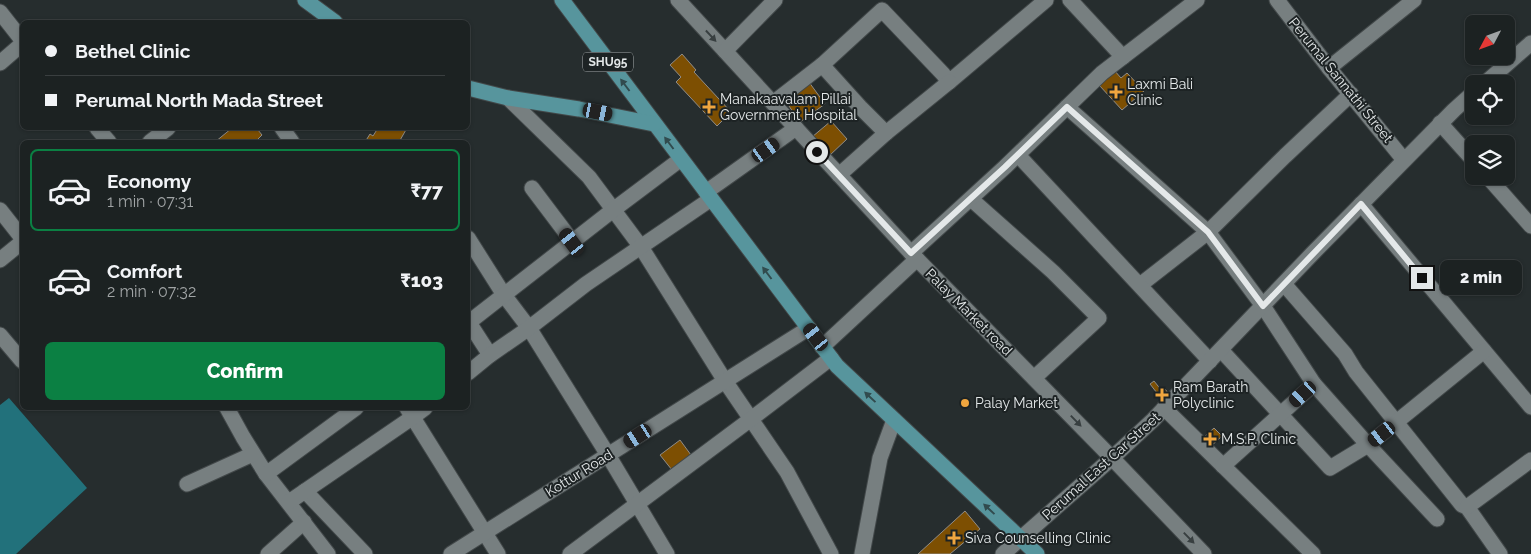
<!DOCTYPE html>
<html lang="en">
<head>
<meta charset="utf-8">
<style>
  body { margin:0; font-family:Raleway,sans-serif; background:#252a2a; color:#f1f3f6; height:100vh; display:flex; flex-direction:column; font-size:19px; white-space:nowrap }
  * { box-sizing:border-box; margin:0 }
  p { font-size:16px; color:#a0a4a5 }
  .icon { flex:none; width:28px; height:28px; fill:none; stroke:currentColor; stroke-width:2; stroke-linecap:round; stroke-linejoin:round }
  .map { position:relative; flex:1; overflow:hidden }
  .panel { position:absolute; left:20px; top:140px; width:450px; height:270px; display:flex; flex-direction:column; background:#1c2222; border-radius:8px; box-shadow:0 1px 4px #0004,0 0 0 1px #3a3f40 }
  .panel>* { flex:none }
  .banner { position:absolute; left:20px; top:20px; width:450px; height:110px; border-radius:8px; box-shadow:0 1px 4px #0004,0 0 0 1px #3a3f40; display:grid; align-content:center; height:110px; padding:0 25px; background:#1c2222 }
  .needle { width:32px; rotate:229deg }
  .controls { position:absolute; left:1465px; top:15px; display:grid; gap:10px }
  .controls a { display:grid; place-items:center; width:50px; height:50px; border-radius:8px; background:#1c2222; box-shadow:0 1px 4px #0004,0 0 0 1px #3a3f40; font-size:25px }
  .end { position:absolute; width:22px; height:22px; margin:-11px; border:6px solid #e4e8e9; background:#111; box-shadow:0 0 0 2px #111 }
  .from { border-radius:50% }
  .bubble { position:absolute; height:35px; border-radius:8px; background:#1c2222; box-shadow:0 1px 4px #0004,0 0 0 1px #3a3f40; font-size:16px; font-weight:800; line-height:35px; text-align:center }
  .car { position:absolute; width:15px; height:30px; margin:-15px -8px; border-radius:6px; box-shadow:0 0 4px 1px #0007; background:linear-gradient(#222 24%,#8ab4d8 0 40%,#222 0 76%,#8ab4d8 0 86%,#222 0) }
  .banner b { display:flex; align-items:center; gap:18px; height:48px; font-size:19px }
  .banner b+b { border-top:1px solid #3a3f40 }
  .banner i { width:12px; height:12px; background:#f1f3f6 }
  ul { padding:9px 0 0; list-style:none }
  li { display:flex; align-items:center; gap:15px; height:82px; margin:0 10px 8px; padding:0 15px; border:2px solid transparent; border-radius:8px }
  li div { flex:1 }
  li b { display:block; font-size:19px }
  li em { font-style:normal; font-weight:800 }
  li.active { border-color:#0b8043 }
  li>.icon { width:45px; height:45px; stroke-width:1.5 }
  .button { display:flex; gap:10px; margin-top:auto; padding:10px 25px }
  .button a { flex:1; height:58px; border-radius:8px; background:#0b8043; color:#fff; font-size:20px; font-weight:800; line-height:58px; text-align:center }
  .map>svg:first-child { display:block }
</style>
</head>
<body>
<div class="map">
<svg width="1531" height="554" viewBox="0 0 1531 554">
  <rect width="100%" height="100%" fill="#262d2e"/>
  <polygon fill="#22717b" points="9,398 87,488 16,554 0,554 0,405"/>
  <g fill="#7d4f02" stroke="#908c87">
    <polygon points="682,54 696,70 694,72 731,112 717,126 676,82 681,77 670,65"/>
    <polygon points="1114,70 1121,78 1127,73 1144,91 1122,110 1099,85"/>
    <polygon points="806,78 825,104 800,122 782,96"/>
    <polygon points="831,121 847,139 829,156 812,137"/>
    <polygon points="232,128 261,128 258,130 262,135 255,142 249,142 247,140 244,142 215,142"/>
    <polygon points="378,128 407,128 399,142 365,142 370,134 373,136"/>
    <polygon points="1154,381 1162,391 1165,389 1171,397 1164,402 1150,384"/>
    <polygon points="1214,428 1222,436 1209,448 1201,440"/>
    <polygon points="680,440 691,455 672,470 660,455"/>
    <polygon points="965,511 980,529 950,554 918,554"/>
  </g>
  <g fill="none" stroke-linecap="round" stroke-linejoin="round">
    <defs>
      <g id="minor">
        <polyline points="678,0 911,253 1112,458 1204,554"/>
        <polyline points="1070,0 1123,57"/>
        <polyline points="1277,0 1329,68 1404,160"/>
        <polyline points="0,12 22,40"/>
        <polyline points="725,51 775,0"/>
        <polyline points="0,63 22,44"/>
        <polyline points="1329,68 1414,0"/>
        <polyline points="1484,84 1531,43"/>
        <polyline points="1351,94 1285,156 1208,232 1263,306 1314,384 1368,445 1437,519"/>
        <polyline points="508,98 589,177 641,247 725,381 787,472 831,554"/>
        <polyline points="773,103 822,65"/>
        <polyline points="1067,107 1208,232 1140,285"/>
        <polyline points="1440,123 1474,161"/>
        <polyline points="97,128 109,142"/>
        <polyline points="282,128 292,142"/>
        <polyline points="886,133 860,107 822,65 882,10 943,74 949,82 1046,0"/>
        <polyline points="150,142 168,128"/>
        <polyline points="1018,155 1210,361"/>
        <polyline points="839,175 886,133 949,82"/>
        <polyline points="1487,176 1531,226"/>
        <polyline points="532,188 572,241"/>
        <polyline points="706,192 796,128"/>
        <polyline points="971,199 1053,272 1099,318 1034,378"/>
        <polyline points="1361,204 1531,407"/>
        <polyline points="0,210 22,238"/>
        <polyline points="468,238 504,295 529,328 608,455 667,554"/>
        <polyline points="911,253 1005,167 1102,73 1197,0"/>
        <polyline points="0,260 22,242"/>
        <polyline points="1284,284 1345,354 1356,372 1462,505 1467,507 1500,554"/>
        <polyline points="468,321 490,355"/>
        <polyline points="468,323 613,210 681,159"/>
        <polyline points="0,335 22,361"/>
        <polyline points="822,347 917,259"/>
        <polyline points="1221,350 1330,468 1368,445 1484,351"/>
        <polyline points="468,373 490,355 529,328 586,284 711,199"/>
        <polyline points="227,408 243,437 266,474 328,554"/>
        <polyline points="407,408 498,554"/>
        <polyline points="1164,408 1313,554"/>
        <polyline points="1223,466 1314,384"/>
        <polyline points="266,474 356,408"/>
        <polyline points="187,484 253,454"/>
        <polyline points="305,491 365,554"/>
        <polyline points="289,502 413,417 425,408"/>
        <polyline points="1467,507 1531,460"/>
        <polyline points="268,554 304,522"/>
        <polyline points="451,554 809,328"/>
        <polyline points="570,554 751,419 831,358"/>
        <polyline points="862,554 880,458 894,420"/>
        <polyline points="1003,554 1112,458 1153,420 1312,254 1454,110 1474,92"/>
      </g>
      <g id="major">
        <polyline points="305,0 335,22"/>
        <polyline points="562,0 837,366 1037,554"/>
        <polyline points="468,88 508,98 579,109 654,124"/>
      </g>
    </defs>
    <use href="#minor" stroke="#424849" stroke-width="17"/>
    <use href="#major" stroke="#424849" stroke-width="17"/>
    <use href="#minor" stroke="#777f80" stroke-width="15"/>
    <use href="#major" stroke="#57959d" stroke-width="15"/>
  </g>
  <defs><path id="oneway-solid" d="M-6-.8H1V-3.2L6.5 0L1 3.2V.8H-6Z" transform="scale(1.25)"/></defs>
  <g fill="#383f40">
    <use href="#oneway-solid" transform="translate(711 36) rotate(47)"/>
    <use href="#oneway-solid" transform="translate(1076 421) rotate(46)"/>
    <use href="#oneway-solid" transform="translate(1189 538) rotate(46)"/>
  </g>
  <g fill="#314b4e">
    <use href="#oneway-solid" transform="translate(625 85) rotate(-127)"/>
    <use href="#oneway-solid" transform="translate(669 143) rotate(-127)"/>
    <use href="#oneway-solid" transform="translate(767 273) rotate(-127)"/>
    <use href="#oneway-solid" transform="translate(870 397) rotate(-137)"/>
    <use href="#oneway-solid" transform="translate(989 509) rotate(-137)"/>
  </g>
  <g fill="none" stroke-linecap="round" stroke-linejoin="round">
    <polyline stroke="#e4e8e9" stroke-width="6" points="817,152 911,253 1005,167 1067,107 1208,232 1263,306 1361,204 1422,278"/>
  </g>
  <g fill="#f0a63f" stroke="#1d2324" stroke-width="2">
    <path d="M1113.5 84.5h5v5h5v5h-5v5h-5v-5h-5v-5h5z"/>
    <path d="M706.5 99.5h5v5h5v5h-5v5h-5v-5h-5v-5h5z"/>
    <path d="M1159.5 387.5h5v5h5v5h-5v5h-5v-5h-5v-5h5z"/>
    <circle cx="965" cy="403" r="5"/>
    <path d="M1207.5 431.5h5v5h5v5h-5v5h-5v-5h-5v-5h5z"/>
    <path d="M951.5 530.5h5v5h5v5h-5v5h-5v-5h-5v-5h5z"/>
  </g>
  <g text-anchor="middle" stroke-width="4" stroke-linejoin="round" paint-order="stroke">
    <rect fill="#1d2324" stroke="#a8adae" stroke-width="1" x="583" y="52.5" width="50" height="19" rx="4"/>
    <g font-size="12" font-weight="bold" fill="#e4e8e9">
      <text x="608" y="66">SHU95</text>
    </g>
    <g font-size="14" fill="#e4e8e9" stroke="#1d2324">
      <text transform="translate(1341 80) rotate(51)" y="5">Perumal Sannathi Street</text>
      <text transform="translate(969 312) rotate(45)" y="5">Palay Market road</text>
      <text transform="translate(1101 466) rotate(-42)" y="5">Perumal East Car Street</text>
      <text transform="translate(579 473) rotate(-32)" y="5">Kottur Road</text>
    </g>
    <g font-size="14" fill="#e4e8e9" stroke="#1d2324" text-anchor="start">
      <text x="1127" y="89">Laxmi Bali<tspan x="1127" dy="16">Clinic</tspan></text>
      <text x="720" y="104">Manakaavalam Pillai<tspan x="720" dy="16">Government Hospital</tspan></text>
      <text x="1173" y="392">Ram Barath<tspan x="1173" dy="16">Polyclinic</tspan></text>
      <text x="975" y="408">Palay Market</text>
      <text x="1221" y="444">M.S.P. Clinic</text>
      <text x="965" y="543">Siva Counselling Clinic</text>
    </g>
  </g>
</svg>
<div class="controls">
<a><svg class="needle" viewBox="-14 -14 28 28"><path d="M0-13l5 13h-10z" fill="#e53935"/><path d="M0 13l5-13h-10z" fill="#a0a4a5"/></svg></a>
<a><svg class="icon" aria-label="locate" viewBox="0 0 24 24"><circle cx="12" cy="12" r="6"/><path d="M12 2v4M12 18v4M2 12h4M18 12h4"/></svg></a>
<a><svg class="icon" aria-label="layers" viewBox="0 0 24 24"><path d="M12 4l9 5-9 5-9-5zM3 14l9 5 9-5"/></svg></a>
</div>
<i class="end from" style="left:817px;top:152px"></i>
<i class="end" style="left:1422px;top:278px"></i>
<div class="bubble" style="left:1440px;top:260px;width:82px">2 min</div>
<i class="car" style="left:598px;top:112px;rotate:101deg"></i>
<i class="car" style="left:766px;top:150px;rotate:55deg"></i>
<i class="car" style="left:572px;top:242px;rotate:323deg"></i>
<i class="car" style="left:816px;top:337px;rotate:323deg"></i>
<i class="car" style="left:1303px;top:394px;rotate:228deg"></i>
<i class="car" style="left:1382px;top:434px;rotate:232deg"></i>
<i class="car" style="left:638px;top:436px;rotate:237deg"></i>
<div class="banner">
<b><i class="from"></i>Bethel Clinic</b>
<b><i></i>Perumal North Mada Street</b>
</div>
<section class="panel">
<ul>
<li class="active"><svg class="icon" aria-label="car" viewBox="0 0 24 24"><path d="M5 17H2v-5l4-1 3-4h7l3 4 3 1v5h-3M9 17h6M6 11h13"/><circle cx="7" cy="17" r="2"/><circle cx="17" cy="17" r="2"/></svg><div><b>Economy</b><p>1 min · 07:31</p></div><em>₹77</em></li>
<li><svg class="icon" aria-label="car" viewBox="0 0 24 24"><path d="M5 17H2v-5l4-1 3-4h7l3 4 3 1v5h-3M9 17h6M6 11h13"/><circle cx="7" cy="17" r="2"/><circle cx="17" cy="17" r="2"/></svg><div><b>Comfort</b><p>2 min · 07:32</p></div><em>₹103</em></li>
</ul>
<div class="button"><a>Confirm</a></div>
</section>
</div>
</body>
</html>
